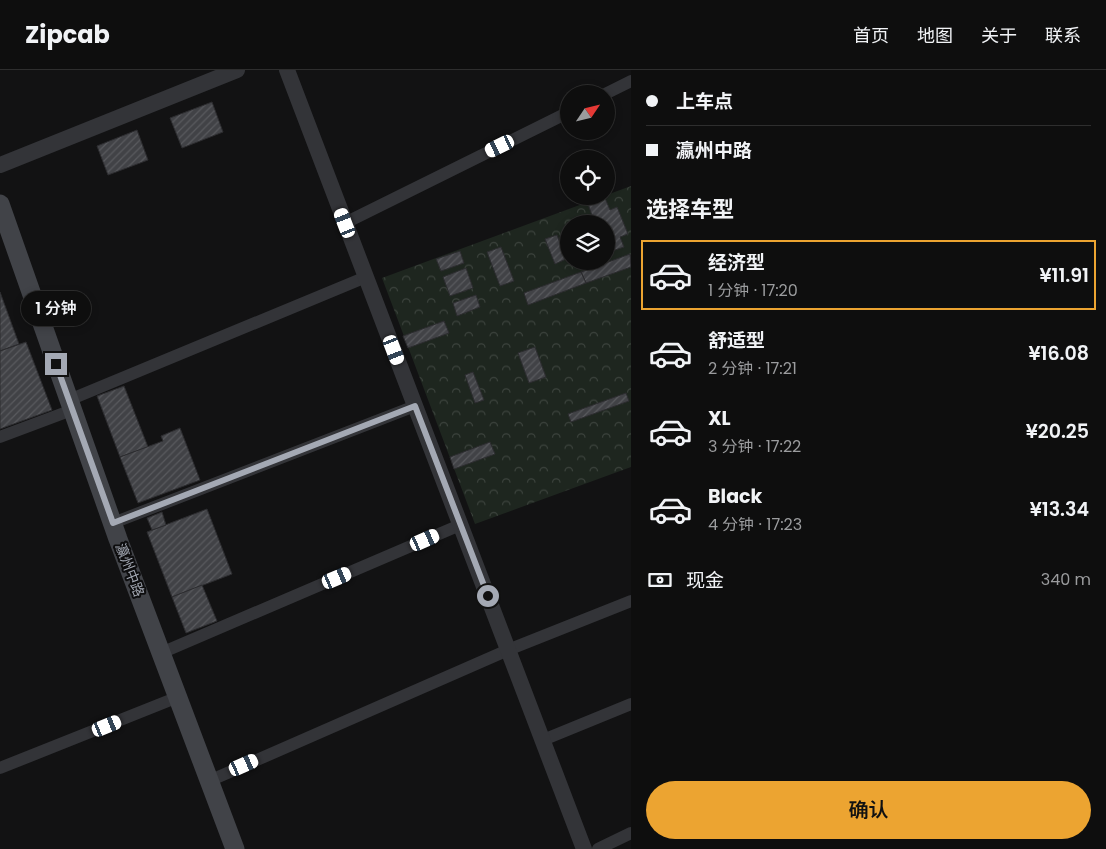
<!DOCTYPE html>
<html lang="zh">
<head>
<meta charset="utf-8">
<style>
  body { margin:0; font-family:Poppins,"Noto Sans SC",sans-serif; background:#1c1c1c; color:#f1f3f6; height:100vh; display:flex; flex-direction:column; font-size:19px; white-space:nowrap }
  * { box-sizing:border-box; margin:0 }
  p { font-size:16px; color:#9b9c9e }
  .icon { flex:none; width:28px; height:28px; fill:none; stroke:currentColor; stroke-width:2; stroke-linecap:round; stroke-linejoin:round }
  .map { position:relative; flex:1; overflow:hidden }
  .side { display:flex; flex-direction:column; background:#0e0e0e; width:475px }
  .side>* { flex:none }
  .top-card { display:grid; align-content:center; height:110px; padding:0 15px; background:#0e0e0e }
  .needle { width:32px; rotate:55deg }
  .fabs { position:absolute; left:560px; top:15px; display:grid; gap:10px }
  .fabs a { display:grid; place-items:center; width:55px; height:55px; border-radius:50%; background:#0e0e0e; box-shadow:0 2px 8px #0003,0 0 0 1px #2e2e2e; font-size:25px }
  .end { position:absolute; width:22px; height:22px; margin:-11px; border:6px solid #a4a9b4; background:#111; box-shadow:0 0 0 2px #111 }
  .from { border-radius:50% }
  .bubble { position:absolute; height:35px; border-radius:18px; background:#0e0e0e; box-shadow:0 2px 8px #0003,0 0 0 1px #2e2e2e; font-size:16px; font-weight:600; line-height:35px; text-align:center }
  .car { position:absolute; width:15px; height:30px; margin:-15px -8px; border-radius:6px; box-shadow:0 0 4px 1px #0007; background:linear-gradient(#fff 24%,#345 0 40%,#fff 0 76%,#345 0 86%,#fff 0) }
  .top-card b { display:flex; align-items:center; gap:18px; height:48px; font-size:19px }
  .top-card b+b { border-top:1px solid #2e2e2e }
  .top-card i { width:12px; height:12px; background:#f1f3f6 }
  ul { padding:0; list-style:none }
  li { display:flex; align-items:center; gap:15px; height:70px; margin:0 10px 8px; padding:0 5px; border:2px solid transparent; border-radius:0px }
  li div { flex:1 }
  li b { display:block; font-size:19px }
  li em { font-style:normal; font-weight:600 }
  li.selected { border-color:#eca431 }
  li>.icon { width:45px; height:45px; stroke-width:1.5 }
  h2 { padding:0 15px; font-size:22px; line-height:60px }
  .pay { display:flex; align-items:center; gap:12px; height:55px; padding:0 15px; font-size:19px }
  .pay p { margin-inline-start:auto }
  .action { display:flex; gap:10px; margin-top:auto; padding:10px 15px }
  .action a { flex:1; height:58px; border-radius:30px; background:#eca431; color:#111; font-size:20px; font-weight:600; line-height:58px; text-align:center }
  header { display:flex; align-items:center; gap:30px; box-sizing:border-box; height:70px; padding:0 25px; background:#0e0e0e; border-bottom:1px solid #2e2e2e }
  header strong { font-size:24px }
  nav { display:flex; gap:28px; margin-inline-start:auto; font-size:18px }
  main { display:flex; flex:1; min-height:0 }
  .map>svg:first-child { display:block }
</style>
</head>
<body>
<header>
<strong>Zipcab</strong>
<nav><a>首页</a><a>地图</a><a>关于</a><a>联系</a></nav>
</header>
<main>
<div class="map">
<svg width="631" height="779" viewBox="0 0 631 779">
  <defs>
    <pattern id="forest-crowns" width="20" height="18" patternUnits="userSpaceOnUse" patternTransform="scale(1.25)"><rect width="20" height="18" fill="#1e261f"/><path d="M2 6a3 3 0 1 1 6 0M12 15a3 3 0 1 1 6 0" fill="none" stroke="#3c433d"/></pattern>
    <pattern id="building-hatch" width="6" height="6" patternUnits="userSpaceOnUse" patternTransform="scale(1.25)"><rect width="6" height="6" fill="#414246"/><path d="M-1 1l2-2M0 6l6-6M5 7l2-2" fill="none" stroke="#595a5e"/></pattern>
  </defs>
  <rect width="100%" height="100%" fill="#121213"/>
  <path fill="url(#forest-crowns)" fill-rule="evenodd" d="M631,116V397L475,454L382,208ZM569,154H606V191H569Z"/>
  <g fill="url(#building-hatch)" stroke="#2c2c2f">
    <polygon points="212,32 223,62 182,78 170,48"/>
    <polygon points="137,60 148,90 108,105 97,76"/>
    <polygon points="605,128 610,140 617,137 628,164 620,167 624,177 606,183 606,154 595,154 588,134"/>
    <polygon points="557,165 566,189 555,194 545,169"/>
    <polygon points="501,177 514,211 500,216 487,182"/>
    <polygon points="460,181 464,193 441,201 436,189"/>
    <polygon points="630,184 631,197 586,213 581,202"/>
    <polygon points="466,198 473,218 450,226 443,207"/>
    <polygon points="581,202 586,213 528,235 524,223"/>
    <polygon points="0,222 19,274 0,281"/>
    <polygon points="476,225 480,237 457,246 453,233"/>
    <polygon points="444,251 449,263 408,278 403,266"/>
    <polygon points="26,272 52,340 0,359 0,281"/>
    <polygon points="535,277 546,307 529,313 518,283"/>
    <polygon points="473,302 484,330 475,333 465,305"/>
    <polygon points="124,316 148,377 120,387 97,326"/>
    <polygon points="626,323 629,331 571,352 568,344"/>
    <polygon points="180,358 200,410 138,433 120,387 163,371 161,366"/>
    <polygon points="490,372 495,384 454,399 450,387"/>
    <polygon points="207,439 232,504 172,527 147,462"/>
    <polygon points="162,442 166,455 152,460 147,448"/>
    <polygon points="202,515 217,551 186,563 172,527"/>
  </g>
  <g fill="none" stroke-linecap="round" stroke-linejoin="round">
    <g stroke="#333438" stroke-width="12">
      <polyline points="605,24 631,11"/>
      <polyline points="345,153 569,42"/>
      <polyline points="69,330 366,207"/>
      <polyline points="0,367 72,340"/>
      <polyline points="113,453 415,336"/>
      <polyline points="161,583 460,455"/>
      <polyline points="543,670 631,634"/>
      <polyline points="0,698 178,627"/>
      <polyline points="209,711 508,580 631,531"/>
      <polyline points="598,779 631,763"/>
    </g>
    <g stroke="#333438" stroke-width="16">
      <polyline points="287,0 584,779"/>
      <polyline points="0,95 237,0"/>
    </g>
    <polyline stroke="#414348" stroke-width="19" points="0,134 118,469 235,779"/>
  </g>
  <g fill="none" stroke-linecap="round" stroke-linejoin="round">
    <polyline stroke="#a4a9b4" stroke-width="6" points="56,294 113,453 415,336 488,526"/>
  </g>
  <g text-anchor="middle" stroke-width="4" stroke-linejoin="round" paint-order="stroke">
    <g font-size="14" fill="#a4a9b4" stroke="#0d0d0e">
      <text transform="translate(130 500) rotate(69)" y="5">瀛州中路</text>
    </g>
  </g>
</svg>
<div class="fabs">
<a><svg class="needle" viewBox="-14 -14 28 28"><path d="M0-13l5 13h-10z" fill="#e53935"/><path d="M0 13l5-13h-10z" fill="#9b9c9e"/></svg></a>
<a><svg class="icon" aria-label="locate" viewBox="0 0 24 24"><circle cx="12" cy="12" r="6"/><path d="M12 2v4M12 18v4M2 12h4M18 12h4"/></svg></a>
<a><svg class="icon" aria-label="layers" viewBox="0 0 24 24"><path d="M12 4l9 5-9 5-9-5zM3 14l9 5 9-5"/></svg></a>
</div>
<i class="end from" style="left:488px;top:526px"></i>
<i class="end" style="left:56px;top:294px"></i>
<div class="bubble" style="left:21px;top:221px;width:70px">1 分钟</div>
<i class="car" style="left:500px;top:76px;rotate:244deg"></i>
<i class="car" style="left:345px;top:153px;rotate:339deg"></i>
<i class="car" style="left:394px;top:280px;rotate:159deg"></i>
<i class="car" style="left:425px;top:470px;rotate:66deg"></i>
<i class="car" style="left:337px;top:508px;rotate:67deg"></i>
<i class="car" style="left:107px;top:656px;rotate:68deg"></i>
<i class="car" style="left:244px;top:695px;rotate:66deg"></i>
</div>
<section class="side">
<div class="top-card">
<b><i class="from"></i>上车点</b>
<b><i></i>瀛州中路</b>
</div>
<h2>选择车型</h2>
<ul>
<li class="selected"><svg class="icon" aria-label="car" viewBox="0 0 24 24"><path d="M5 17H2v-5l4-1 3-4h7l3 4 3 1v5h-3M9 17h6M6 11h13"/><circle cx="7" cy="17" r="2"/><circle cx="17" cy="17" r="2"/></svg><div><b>经济型</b><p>1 分钟 · 17:20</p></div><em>¥11.91</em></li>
<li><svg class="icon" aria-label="car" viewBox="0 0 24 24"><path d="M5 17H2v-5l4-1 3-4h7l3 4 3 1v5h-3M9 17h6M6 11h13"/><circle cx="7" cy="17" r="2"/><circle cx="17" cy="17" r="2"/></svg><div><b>舒适型</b><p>2 分钟 · 17:21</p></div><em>¥16.08</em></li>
<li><svg class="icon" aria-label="car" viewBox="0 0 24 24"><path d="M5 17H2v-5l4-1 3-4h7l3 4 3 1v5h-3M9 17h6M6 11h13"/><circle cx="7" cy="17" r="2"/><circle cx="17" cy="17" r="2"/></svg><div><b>XL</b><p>3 分钟 · 17:22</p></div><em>¥20.25</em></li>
<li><svg class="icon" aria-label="car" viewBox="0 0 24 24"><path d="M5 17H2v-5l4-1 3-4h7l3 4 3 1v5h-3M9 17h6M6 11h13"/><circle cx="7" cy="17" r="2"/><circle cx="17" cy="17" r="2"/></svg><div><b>Black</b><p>4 分钟 · 17:23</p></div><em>¥13.34</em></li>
</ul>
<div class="pay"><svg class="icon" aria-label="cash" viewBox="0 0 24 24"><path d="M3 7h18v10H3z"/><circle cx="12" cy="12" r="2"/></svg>现金<p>340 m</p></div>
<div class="action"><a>确认</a></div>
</section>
</main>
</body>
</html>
